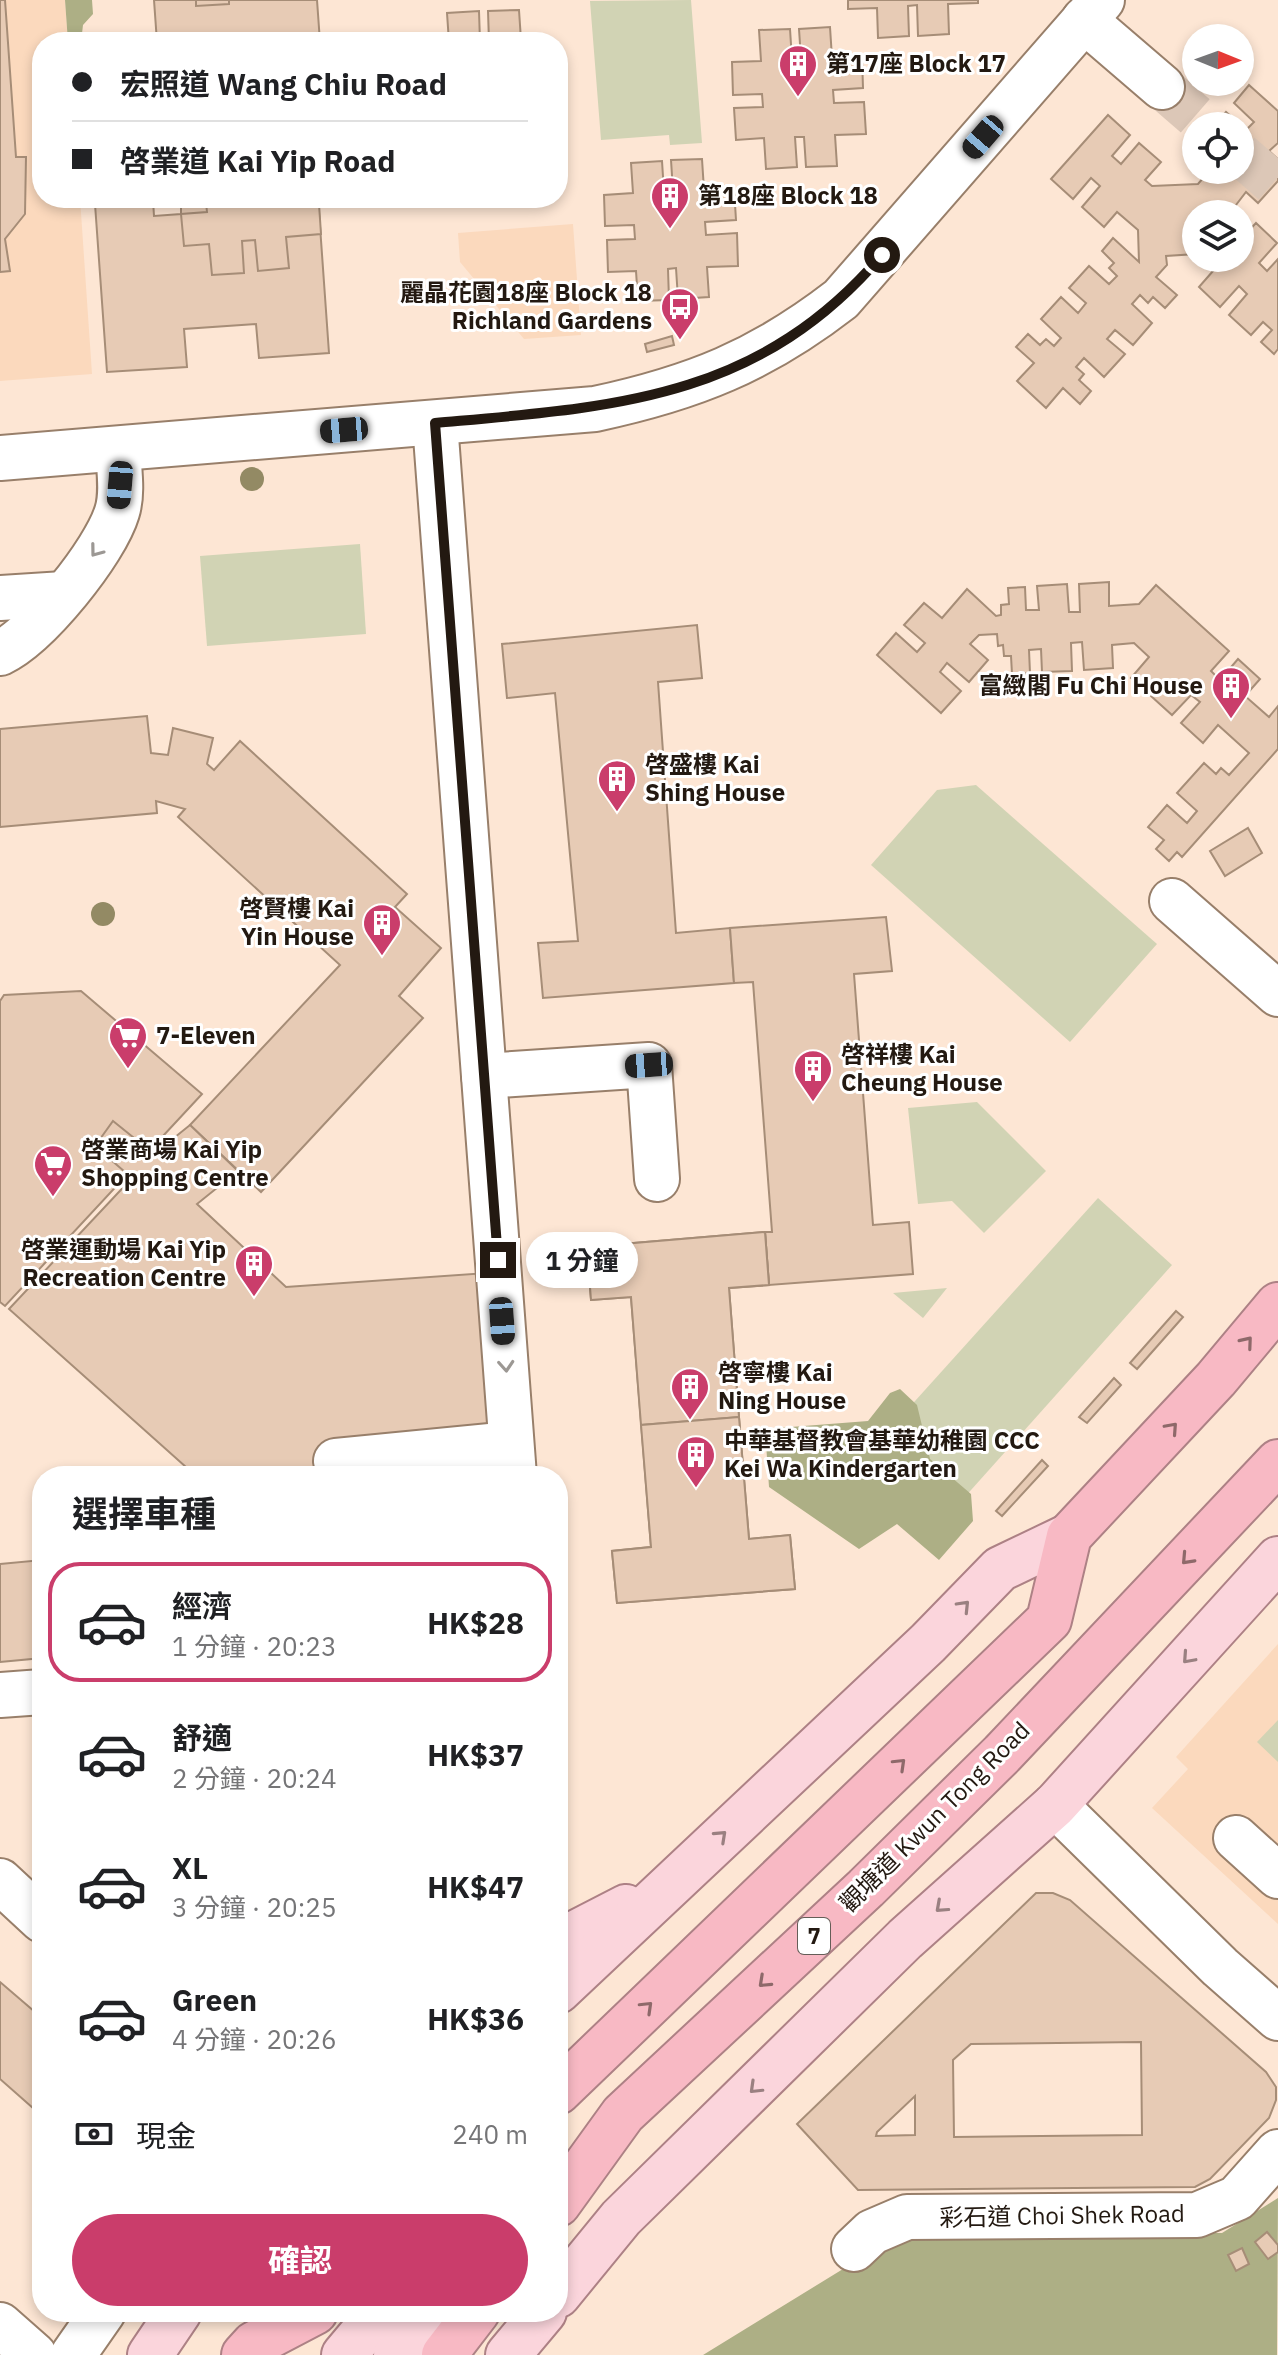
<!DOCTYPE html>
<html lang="zh-TW">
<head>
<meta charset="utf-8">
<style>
  body { margin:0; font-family:"IBM Plex Sans","Noto Sans TC",sans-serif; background:#f6f6f6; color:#202124; height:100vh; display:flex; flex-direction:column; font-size:30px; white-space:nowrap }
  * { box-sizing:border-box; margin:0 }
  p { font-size:26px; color:#757577 }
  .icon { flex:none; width:44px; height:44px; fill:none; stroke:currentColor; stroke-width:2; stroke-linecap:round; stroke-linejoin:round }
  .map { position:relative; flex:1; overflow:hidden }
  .details { position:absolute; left:32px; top:1466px; width:536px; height:856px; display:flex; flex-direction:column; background:#fff; border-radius:32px; box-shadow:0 4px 12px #0003 }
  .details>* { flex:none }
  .hud { position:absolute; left:32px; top:32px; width:536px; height:176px; border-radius:32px; box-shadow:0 4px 12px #0003; display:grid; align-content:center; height:176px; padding:0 40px; background:#fff }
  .needle { width:52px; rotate:91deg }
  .fabs { position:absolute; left:1182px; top:24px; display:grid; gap:16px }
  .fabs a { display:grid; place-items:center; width:72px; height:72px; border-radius:50%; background:#fff; box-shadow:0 4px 12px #0003; font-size:40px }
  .end { position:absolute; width:36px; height:36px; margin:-18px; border:10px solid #231911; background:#fff; box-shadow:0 0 0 4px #fff }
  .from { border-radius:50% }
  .bubble { position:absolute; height:56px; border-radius:28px; background:#fff; box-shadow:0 4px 12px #0003; font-size:26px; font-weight:700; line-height:56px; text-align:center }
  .car { position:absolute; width:24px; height:48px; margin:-24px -12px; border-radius:10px; box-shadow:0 0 6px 2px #0007; background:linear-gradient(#222 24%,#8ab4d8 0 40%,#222 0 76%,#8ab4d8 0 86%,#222 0) }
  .hud b { display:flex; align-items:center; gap:28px; height:76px; font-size:30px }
  .hud b+b { border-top:2px solid #e0e0e0 }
  .hud i { width:20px; height:20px; background:#202124 }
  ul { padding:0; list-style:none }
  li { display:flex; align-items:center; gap:24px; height:120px; margin:0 16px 12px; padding:0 24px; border:4px solid transparent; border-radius:32px }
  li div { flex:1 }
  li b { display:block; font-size:30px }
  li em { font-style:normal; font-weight:700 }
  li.selected { border-color:#ca3d6b }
  li>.icon { width:72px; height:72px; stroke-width:1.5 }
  h2 { padding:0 40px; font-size:36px; line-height:96px }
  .pay { display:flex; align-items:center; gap:20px; height:88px; padding:0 40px; font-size:30px }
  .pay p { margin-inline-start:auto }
  .button { display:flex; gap:16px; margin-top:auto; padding:16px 40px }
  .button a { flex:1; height:92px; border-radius:48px; background:#ca3d6b; color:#fff; font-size:32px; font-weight:700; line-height:92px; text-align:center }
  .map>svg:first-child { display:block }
</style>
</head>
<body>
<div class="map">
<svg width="1278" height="2355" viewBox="0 0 1278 2355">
  <rect width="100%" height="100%" fill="#fde6d4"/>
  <g fill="#fbd9bd">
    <polygon points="0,0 65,0 68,42 42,42 42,198 80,198 92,374 0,381"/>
    <polygon points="573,224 581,335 524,339 460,262 458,233"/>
    <polygon points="1278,1644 1278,1924 1152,1808 1188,1769 1176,1757"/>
  </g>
  <g fill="#d1d3b4">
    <polygon points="691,0 702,143 670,145 669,135 601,140 590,1"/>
    <polygon points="360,544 366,634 207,646 200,556"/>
    <polygon points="976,785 1157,944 1070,1042 871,865 937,790"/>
    <polygon points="977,1102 1046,1171 984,1233 952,1201 918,1204 908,1108"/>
    <polygon points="1098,1198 1172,1265 963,1499 888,1431"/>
    <polygon points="947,1288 923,1318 893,1293"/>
    <polygon points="1278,1720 1278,1762 1257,1742"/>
  </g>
  <g fill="#adaf85">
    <polygon points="65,0 92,0 93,14 83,25 81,42 68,42"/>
    <polygon points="900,1389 917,1405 930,1459 971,1494 973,1521 939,1560 897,1524 859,1549 769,1487 765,1429 868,1421 890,1393"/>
    <polygon points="1278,2198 1277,2355 703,2355 900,2234 1222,2233"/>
  </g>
  <g fill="#e7cbb5" stroke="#a68d77" stroke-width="2" fill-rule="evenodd">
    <polygon points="0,0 5,0 16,157 26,157 25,214 5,239 10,271 0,272"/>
    <polygon points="154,0 317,0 320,42 157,42"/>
    <polygon points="196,0 229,0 229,4 196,6"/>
    <polygon points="848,0 978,0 978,3 948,4 949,34 918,36 917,5 908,6 909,36 878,38 877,8 848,9"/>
    <polygon points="519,10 521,40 551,39 551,42 449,42 447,13 479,11 480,42 489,42 488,11"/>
    <polygon points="830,27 832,58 862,56 863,88 833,90 834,103 864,102 866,134 835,135 837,166 806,167 804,137 795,137 797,167 766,169 764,138 736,140 734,108 763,107 762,94 733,95 732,62 761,61 759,30 790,29 792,60 801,59 799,29"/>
    <polygon points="1249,85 1278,111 1278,143 1269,151 1278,159 1278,181 1258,203 1246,192 1229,214 1196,214 1196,254 1166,256 1167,265 1156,277 1177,295 1165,308 1153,297 1148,303 1140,295 1132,304 1152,323 1133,345 1115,330 1107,339 1125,354 1104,377 1084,358 1076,367 1084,374 1079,380 1091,391 1080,404 1063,388 1046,408 1017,381 1034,363 1016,347 1028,334 1040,345 1046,339 1054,346 1061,338 1041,319 1061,297 1078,313 1086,303 1069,288 1089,266 1109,284 1117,276 1109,268 1114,263 1102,251 1113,238 1139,262 1138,230 1117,212 1104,227 1082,207 1100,186 1091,178 1073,199 1051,179 1108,115 1130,135 1112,156 1121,164 1139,143 1161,162 1145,180 1152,186 1198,184 1210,170 1240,170 1240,126 1213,126 1226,112 1246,130 1254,122 1234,103"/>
    <polygon points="702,159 704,190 734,188 736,220 705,222 706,235 737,233 738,266 707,267 709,297 678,299 676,268 668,269 669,300 638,301 636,271 608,272 607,240 635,239 634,225 605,226 604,195 633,193 631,163 662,161 664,192 673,191 671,160"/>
    <polygon points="169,198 318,198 329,353 259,358 256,324 184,329 187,367 107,372 95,204 153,200 154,216 181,214 181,206 170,206"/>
    <polygon points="180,198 283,198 284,207 319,204 321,234 286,237 289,268 258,271 255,240 242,241 244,273 212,275 209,244 184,246 181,214 207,212 206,203 181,206"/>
    <polygon points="1256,223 1277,243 1259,263 1267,271 1278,259 1278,349 1274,354 1261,342 1272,330 1263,322 1251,335 1229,315 1247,294 1239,286 1220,307 1199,287 1220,263 1214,258 1240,258 1240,240"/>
    <polygon points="672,336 674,345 647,352 645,344"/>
    <polygon points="1109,582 1109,606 1139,604 1156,585 1229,651 1211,671 1220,680 1238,659 1260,679 1245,696 1269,717 1278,706 1278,749 1182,857 1177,852 1169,861 1156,849 1164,840 1148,827 1167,805 1187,823 1197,811 1177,793 1204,763 1216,774 1221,768 1229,775 1249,753 1218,725 1203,743 1181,723 1200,702 1191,695 1172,715 1131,678 1149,657 1134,643 1112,645 1113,668 1084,670 1082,642 1071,643 1072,671 1042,672 1041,649 1029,650 1030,673 1012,674 1011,656 1004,656 1003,645 998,646 997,634 979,635 970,644 988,660 969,682 947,663 940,672 961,691 941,713 877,655 896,633 917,652 925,643 904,625 924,603 942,618 967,589 996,616 1001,615 1001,605 1009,604 1008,588 1025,587 1026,610 1039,610 1037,586 1067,584 1069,612 1080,612 1079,584"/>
    <polygon points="697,625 702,678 658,682 676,933 730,928 734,983 543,998 538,943 578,941 555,693 507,698 502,644"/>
    <polygon points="147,716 151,753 168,755 173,728 213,738 207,764 214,770 240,741 407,894 395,907 441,948 399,996 423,1018 261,1192 190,1125 340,965 178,817 185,809 156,801 157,813 0,827 0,729"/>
    <polygon points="1248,828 1262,853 1225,876 1210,851"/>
    <polygon points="886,917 892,971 854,974 873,1225 909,1222 913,1274 769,1285 765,1232 772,1232 753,982 734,983 730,928"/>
    <polygon points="81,991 202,1094 5,1306 0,1302 0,1001 4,995"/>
    <polygon points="113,1121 154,1154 190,1125 238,1171 197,1204 286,1287 487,1273 505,1467 388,1476 196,1476 9,1309 132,1178 95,1146"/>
    <polygon points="765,1232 769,1285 729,1288 741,1443 749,1539 790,1535 795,1589 617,1603 612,1551 651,1547 631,1297 591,1300 587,1247"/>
    <polygon points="765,1232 769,1285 729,1288 739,1417 641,1425 631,1297 591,1300 587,1247"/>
    <polygon points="1176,1311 1183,1317 1137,1369 1130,1363"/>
    <polygon points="1114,1378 1121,1385 1087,1423 1079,1417"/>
    <polygon points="739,1417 749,1539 790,1535 795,1589 617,1603 612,1551 651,1547 641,1425"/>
    <polygon points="1042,1460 1048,1466 1002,1516 996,1511"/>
    <polygon points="42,1560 42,1658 0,1662 0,1564"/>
    <path d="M1036,1893H1053L1070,1900L1266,2072L1276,2087V2100L1269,2118L1210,2179L1195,2187L858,2190L797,2124ZM1141,2042L1142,2135L954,2137L953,2060L971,2044ZM915,2096V2135L876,2136L877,2132Z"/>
    <polygon points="0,1982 42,2018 42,2116 0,2079"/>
    <polygon points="1267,2232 1278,2245 1278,2252 1268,2259 1255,2242"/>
    <polygon points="1242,2248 1249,2264 1236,2271 1228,2255"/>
  </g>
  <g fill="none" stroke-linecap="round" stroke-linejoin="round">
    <g stroke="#dcc7b7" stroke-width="44" stroke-dasharray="44 22" stroke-linecap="butt">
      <polyline points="1162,87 1207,126"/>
      <polyline points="1240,154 1278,187"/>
    </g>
    <defs>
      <g id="minor">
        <polyline points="1084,20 1162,87"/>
        <polyline points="435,423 514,1476"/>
        <path d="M0,458L595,409C693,388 761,361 841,299L1102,0"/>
        <polyline points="0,598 64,594"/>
        <path d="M0,653C38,635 105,552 117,512C123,493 119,470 118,450"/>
        <polyline points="1172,901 1278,994"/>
        <polyline points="484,1076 649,1065 657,1179"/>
        <polyline points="336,1461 511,1444"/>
        <polyline points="0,1695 42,1692"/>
        <polyline points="1055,1805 1220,1967 1278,2018"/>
        <polyline points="1236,1838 1278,1876"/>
        <polyline points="0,1881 42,1920"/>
        <polyline points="854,2249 872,2232 907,2217 1197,2215 1237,2198 1278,2152"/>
        <polyline points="0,2325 34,2355"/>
        <polyline points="73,2355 103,2312"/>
      </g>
      <g id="major">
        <polyline points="558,1942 626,1907"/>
        <polyline points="558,1991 928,1643 1000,1569 1069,1536"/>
        <polyline points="558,2295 621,2218 905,1939 1055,1805 1278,1559"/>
        <polyline points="150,2355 179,2312"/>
        <polyline points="344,2355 380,2312"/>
        <polyline points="396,2355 437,2312"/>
        <polyline points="508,2355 544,2312"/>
      </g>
      <g id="highway">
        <polyline points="558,2092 1049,1620 1069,1536 1216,1379 1278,1305"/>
        <polyline points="558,2204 623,2114 866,1888 1002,1754 1278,1462"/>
        <polyline points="244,2355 254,2344 315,2312"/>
        <polyline points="444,2355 477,2312"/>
      </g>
    </defs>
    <use href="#minor" stroke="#987f6a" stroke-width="48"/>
    <use href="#major" stroke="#ad8185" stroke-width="48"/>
    <use href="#highway" stroke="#ad8185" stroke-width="48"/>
    <use href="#minor" stroke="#fff" stroke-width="44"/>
    <use href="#major" stroke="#fbd5dc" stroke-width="44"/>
    <use href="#highway" stroke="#f8b9c4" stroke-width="44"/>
  </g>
  <g fill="#938a64">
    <circle cx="252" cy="479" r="12"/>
    <circle cx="103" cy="914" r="12"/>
  </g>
  <defs><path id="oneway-chevron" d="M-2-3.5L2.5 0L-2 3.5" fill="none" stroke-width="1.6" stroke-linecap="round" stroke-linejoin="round" transform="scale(2)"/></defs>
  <g stroke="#9c9894">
    <use href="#oneway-chevron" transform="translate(96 551) rotate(127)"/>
    <use href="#oneway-chevron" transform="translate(506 1366) rotate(86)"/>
  </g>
  <g stroke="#8e696a">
    <use href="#oneway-chevron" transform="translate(1247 1342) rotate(-50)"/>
    <use href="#oneway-chevron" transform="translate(1172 1428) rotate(-48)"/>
    <use href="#oneway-chevron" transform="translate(1187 1559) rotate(133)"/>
    <use href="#oneway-chevron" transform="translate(900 1764) rotate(-44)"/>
    <use href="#oneway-chevron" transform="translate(764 1982) rotate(137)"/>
    <use href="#oneway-chevron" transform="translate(647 2007) rotate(-44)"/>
  </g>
  <g stroke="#9a8081">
    <use href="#oneway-chevron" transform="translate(964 1606) rotate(-46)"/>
    <use href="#oneway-chevron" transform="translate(1188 1658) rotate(132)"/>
    <use href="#oneway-chevron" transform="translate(721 1836) rotate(-43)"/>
    <use href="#oneway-chevron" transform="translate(941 1907) rotate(138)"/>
    <use href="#oneway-chevron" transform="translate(755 2088) rotate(136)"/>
  </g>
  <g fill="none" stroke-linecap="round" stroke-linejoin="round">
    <path stroke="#231911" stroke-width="10" d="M498,1260L435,423C613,407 757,401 882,255"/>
  </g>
  <defs>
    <symbol id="building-pin" viewBox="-11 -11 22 30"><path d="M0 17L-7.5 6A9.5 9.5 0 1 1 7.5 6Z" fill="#ca3d6b" stroke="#fff"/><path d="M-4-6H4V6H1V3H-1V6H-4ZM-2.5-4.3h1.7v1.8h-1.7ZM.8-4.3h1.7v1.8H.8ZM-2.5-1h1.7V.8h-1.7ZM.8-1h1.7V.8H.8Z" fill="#fff"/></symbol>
    <symbol id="bus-pin" viewBox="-11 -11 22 30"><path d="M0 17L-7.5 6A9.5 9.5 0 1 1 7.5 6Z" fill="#ca3d6b" stroke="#fff"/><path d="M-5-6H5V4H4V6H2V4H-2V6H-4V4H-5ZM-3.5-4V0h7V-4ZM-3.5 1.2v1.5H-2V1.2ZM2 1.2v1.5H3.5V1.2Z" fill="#fff"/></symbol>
    <symbol id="supermarket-pin" viewBox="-11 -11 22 30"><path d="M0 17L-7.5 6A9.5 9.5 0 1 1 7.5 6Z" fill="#ca3d6b" stroke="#fff"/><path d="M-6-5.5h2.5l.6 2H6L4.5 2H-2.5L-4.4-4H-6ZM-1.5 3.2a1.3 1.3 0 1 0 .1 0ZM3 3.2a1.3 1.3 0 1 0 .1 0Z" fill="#fff"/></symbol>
  </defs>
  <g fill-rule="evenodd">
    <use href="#building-pin" x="776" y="42" width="44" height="60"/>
    <use href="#building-pin" x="648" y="174" width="44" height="60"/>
    <use href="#bus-pin" x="658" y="285" width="44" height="60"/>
    <use href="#building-pin" x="1209" y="664" width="44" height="60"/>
    <use href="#building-pin" x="595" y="757" width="44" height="60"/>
    <use href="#building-pin" x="360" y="901" width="44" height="60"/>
    <use href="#supermarket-pin" x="106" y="1014" width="44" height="60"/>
    <use href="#building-pin" x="791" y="1047" width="44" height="60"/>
    <use href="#supermarket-pin" x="31" y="1142" width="44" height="60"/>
    <use href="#building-pin" x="232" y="1242" width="44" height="60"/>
    <use href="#building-pin" x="668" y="1365" width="44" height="60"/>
    <use href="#building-pin" x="674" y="1433" width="44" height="60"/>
  </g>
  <g text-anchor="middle" stroke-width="6" stroke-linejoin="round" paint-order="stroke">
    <rect fill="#fff" stroke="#655e58" stroke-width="2" x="798" y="1918" width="32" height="36" rx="6"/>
    <g font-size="22" font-weight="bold" fill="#231911">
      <text x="814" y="1944">7</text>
    </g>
    <g font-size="24" font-weight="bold" fill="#231911" stroke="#fff" text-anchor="start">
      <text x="826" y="72">第17座 Block 17</text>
      <text x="698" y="204">第18座 Block 18</text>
      <text x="652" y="301" text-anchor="end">麗晶花園18座 Block 18<tspan x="652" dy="28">Richland Gardens</tspan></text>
      <text x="1203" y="694" text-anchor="end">富緻閣 Fu Chi House</text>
      <text x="645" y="773">啓盛樓 Kai<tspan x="645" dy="28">Shing House</tspan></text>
      <text x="354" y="917" text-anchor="end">啓賢樓 Kai<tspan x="354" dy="28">Yin House</tspan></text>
      <text x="156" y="1044">7-Eleven</text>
      <text x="841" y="1063">啓祥樓 Kai<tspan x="841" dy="28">Cheung House</tspan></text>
      <text x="81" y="1158">啓業商場 Kai Yip<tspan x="81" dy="28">Shopping Centre</tspan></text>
      <text x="226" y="1258" text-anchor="end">啓業運動場 Kai Yip<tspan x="226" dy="28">Recreation Centre</tspan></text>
      <text x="718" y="1381">啓寧樓 Kai<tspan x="718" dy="28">Ning House</tspan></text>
      <text x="724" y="1449">中華基督教會基華幼稚園 CCC<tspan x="724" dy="28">Kei Wa Kindergarten</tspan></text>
    </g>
    <g font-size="24" fill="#231911" stroke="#fff">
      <text transform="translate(935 1817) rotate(-45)" y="8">觀塘道 Kwun Tong Road</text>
      <text transform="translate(1062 2216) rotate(-1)" y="8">彩石道 Choi Shek Road</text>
    </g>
  </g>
</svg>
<div class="fabs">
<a><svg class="needle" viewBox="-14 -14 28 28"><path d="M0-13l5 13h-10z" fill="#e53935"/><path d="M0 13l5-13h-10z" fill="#757577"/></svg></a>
<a><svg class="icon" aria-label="locate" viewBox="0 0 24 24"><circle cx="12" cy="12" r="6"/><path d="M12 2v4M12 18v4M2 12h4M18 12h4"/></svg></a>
<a><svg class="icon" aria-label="layers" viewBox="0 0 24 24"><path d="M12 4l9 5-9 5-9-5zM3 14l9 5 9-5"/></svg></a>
</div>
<i class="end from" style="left:882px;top:255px"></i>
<i class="end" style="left:498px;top:1260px"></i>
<div class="bubble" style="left:526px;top:1232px;width:112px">1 分鐘</div>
<i class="car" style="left:983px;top:137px;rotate:221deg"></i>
<i class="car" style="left:344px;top:430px;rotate:265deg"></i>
<i class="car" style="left:120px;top:485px;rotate:185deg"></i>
<i class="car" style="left:649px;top:1065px;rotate:266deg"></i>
<i class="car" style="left:502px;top:1321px;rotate:176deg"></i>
<div class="hud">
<b><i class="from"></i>宏照道 Wang Chiu Road</b>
<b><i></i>啓業道 Kai Yip Road</b>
</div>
<section class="details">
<h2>選擇車種</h2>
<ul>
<li class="selected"><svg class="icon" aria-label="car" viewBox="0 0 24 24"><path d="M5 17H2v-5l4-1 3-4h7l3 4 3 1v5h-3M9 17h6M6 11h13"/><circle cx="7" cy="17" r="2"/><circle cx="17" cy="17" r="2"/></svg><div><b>經濟</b><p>1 分鐘 · 20:23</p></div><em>HK$28</em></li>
<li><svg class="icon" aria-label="car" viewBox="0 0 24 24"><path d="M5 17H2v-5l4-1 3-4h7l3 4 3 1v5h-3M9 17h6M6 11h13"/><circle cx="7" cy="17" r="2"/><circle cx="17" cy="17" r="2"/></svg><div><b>舒適</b><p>2 分鐘 · 20:24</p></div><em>HK$37</em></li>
<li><svg class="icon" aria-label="car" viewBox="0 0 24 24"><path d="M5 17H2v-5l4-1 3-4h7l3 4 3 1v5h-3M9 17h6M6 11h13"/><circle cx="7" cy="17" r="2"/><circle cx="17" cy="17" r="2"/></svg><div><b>XL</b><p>3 分鐘 · 20:25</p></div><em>HK$47</em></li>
<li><svg class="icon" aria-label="car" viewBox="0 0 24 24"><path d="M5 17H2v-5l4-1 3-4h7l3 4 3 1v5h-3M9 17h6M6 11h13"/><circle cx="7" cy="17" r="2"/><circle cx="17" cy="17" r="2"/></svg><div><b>Green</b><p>4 分鐘 · 20:26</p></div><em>HK$36</em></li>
</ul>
<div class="pay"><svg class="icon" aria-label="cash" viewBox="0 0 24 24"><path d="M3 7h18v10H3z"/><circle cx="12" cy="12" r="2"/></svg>現金<p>240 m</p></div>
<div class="button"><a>確認</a></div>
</section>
</div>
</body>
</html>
